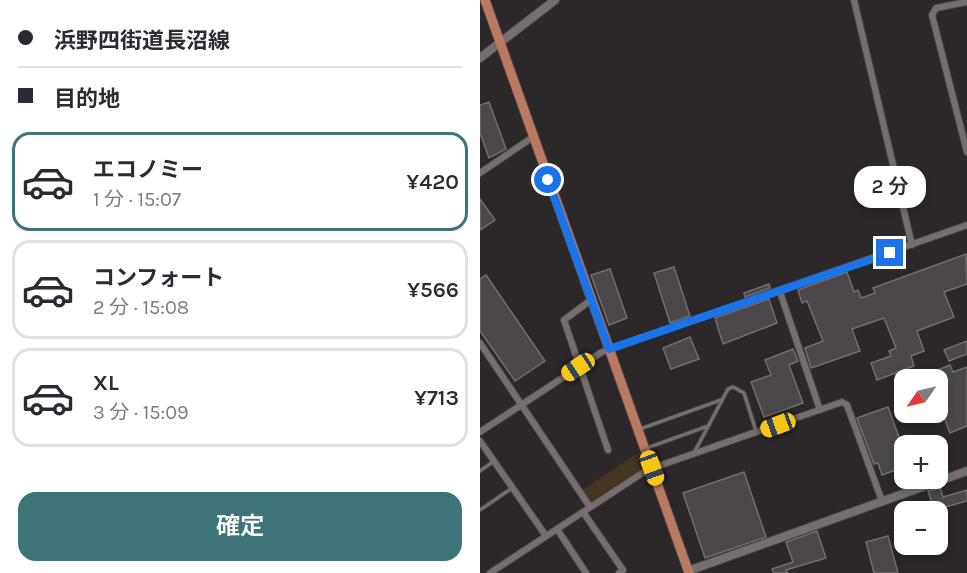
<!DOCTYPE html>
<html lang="ja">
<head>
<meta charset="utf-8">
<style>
  body { margin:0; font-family:Karla,"Noto Sans JP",sans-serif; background:#f7f7f7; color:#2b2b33; height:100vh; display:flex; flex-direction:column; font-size:22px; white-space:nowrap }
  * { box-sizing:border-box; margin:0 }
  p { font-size:20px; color:#7c7c81 }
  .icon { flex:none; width:33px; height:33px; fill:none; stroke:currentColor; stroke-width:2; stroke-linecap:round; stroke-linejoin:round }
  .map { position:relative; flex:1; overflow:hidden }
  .panel { display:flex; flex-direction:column; background:#fff; width:480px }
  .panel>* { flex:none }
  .hud { display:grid; align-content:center; height:132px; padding:0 18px; background:#fff }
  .needle { width:39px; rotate:236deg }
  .fabs { position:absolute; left:414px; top:369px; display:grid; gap:12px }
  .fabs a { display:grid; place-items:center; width:54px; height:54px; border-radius:12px; background:#fff; box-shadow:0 3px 9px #0003; font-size:30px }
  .end { position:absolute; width:27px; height:27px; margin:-14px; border:8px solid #1a73e8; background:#fff; box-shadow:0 0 0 3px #fff }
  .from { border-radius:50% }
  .bubble { position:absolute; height:42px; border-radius:18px; background:#fff; box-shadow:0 3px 9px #0003; font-size:20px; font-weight:600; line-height:42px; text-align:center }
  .car { position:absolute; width:18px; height:36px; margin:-18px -9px; border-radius:8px; box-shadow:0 0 4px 2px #0007; background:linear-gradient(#f5c518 24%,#345 0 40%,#f5c518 0 76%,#345 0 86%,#f5c518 0) }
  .hud b { display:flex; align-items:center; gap:21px; height:57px; font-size:22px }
  .hud b+b { border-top:2px solid #e1e1e2 }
  .hud i { width:15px; height:15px; background:#2b2b33 }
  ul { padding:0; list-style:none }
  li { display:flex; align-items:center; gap:18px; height:99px; margin:0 12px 9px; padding:0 6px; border:3px solid #e1e1e2; border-radius:18px }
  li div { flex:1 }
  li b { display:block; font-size:22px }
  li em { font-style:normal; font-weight:600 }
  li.current { border-color:#3d7478 }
  li>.icon { width:54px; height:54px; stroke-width:1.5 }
  .cta { display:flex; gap:12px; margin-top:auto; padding:12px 18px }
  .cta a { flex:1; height:69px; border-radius:18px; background:#3d7478; color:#fff; font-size:24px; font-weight:600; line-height:69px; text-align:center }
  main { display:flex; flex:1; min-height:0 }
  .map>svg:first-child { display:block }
</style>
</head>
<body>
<main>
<section class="panel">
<div class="hud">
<b><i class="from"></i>浜野四街道長沼線</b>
<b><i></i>目的地</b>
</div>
<ul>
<li class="current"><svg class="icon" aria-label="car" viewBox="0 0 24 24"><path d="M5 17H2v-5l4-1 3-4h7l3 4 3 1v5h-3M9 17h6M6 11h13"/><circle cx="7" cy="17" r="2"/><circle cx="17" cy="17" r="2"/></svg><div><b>エコノミー</b><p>1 分 · 15:07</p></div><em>¥420</em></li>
<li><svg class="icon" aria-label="car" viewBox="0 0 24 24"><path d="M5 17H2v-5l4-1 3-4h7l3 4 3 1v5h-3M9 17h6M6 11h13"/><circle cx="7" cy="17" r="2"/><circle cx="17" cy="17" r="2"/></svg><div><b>コンフォート</b><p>2 分 · 15:08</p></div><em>¥566</em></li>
<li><svg class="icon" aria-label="car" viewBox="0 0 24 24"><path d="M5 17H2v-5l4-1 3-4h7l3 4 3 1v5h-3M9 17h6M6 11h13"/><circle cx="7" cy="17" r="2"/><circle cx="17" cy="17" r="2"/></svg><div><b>XL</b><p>3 分 · 15:09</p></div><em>¥713</em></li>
</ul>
<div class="cta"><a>確定</a></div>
</section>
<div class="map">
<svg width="487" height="573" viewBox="0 0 487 573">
  <rect width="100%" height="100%" fill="#2c2728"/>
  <polygon fill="#433522" points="162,450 167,466 111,503 102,490"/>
  <g fill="#4b474b" stroke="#716d71" stroke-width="1.5">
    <polygon points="9,102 26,149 9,158 0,133 0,105"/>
    <polygon points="0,199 15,220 0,230"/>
    <polygon points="486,254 487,284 464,292 474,317 437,331 444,351 431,356 434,366 397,380 391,363 411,356 409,351 416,348 404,318 372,329 380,351 331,368 325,348 343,341 327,301 322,303 318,290 367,272 374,292 378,290 381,298 395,293 393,288"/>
    <polygon points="194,267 210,316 190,323 174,273"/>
    <polygon points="130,269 147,318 129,325 111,275"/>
    <polygon points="6,275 65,361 35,381 0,331 0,279"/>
    <polygon points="289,284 290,288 265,297 264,293"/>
    <polygon points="289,299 297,323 243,344 235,318"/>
    <polygon points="210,337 219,359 191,369 183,348"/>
    <polygon points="487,341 487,354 469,361 464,350"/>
    <polygon points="313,349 318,361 309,365 323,403 284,417 271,382 291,375 285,360"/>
    <polygon points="470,365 473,372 487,367 487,426 470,433 458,401 458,380 450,380 448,374"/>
    <polygon points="408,407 424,451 424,467 402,475 398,463 394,464 377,418"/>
    <polygon points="264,472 286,537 225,558 203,493"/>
    <polygon points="460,487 463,497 487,490 487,501 454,510 448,491"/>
    <polygon points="337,531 346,558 306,570 308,573 294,573 292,569 313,562 306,542"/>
    <polygon points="408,536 418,573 394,573 386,542"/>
  </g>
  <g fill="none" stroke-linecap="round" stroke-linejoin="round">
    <defs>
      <g id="service">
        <polyline points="160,429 241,400"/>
        <polyline points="167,448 228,426"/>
        <polyline points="215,451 248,389 253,387 264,393 276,431"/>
        <polyline points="0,471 14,461"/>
        <polyline points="0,510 32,488"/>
      </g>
      <g id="minor">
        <polyline points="374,0 432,245"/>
        <polyline points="487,2 456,8 452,15 487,152"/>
        <polyline points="0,173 53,137"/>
        <polyline points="300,292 340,410"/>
        <polyline points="111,300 84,320 128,450"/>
        <polyline points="0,343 110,507"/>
        <polyline points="0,432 122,352 487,225"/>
        <polyline points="0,441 66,536"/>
        <polyline points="103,512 143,570 139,573"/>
        <polyline points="77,529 106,573"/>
        <polyline points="10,573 167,470 362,402 367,405 402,501"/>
      </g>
      <g id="tertiary">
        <polyline points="0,58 75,0"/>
        <polyline points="208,571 487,471"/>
      </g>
      <polyline id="primary" points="5,0 209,573"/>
    </defs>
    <use href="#service" stroke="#484545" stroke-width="5"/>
    <use href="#minor" stroke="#484545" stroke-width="8"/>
    <use href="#tertiary" stroke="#484545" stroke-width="10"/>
    <use href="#primary" stroke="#484545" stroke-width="11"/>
    <use href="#service" stroke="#746e6f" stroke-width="3"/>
    <use href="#minor" stroke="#746e6f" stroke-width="6"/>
    <use href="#tertiary" stroke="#746e6f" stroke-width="8"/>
    <use href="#primary" stroke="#bc7962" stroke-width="9"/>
  </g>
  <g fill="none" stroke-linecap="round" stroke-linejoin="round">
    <polyline stroke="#1a73e8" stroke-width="8" points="68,180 129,349 410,253"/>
  </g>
</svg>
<div class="fabs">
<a><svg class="needle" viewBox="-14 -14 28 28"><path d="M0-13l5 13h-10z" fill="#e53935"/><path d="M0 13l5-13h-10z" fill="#7c7c81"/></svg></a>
<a>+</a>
<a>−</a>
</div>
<i class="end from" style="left:68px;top:180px"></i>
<i class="end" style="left:410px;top:253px"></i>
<div class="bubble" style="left:374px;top:166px;width:72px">2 分</div>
<i class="car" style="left:98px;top:367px;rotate:237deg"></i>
<i class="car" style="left:298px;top:425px;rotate:250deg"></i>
<i class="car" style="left:172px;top:468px;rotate:160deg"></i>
</div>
</main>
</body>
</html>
